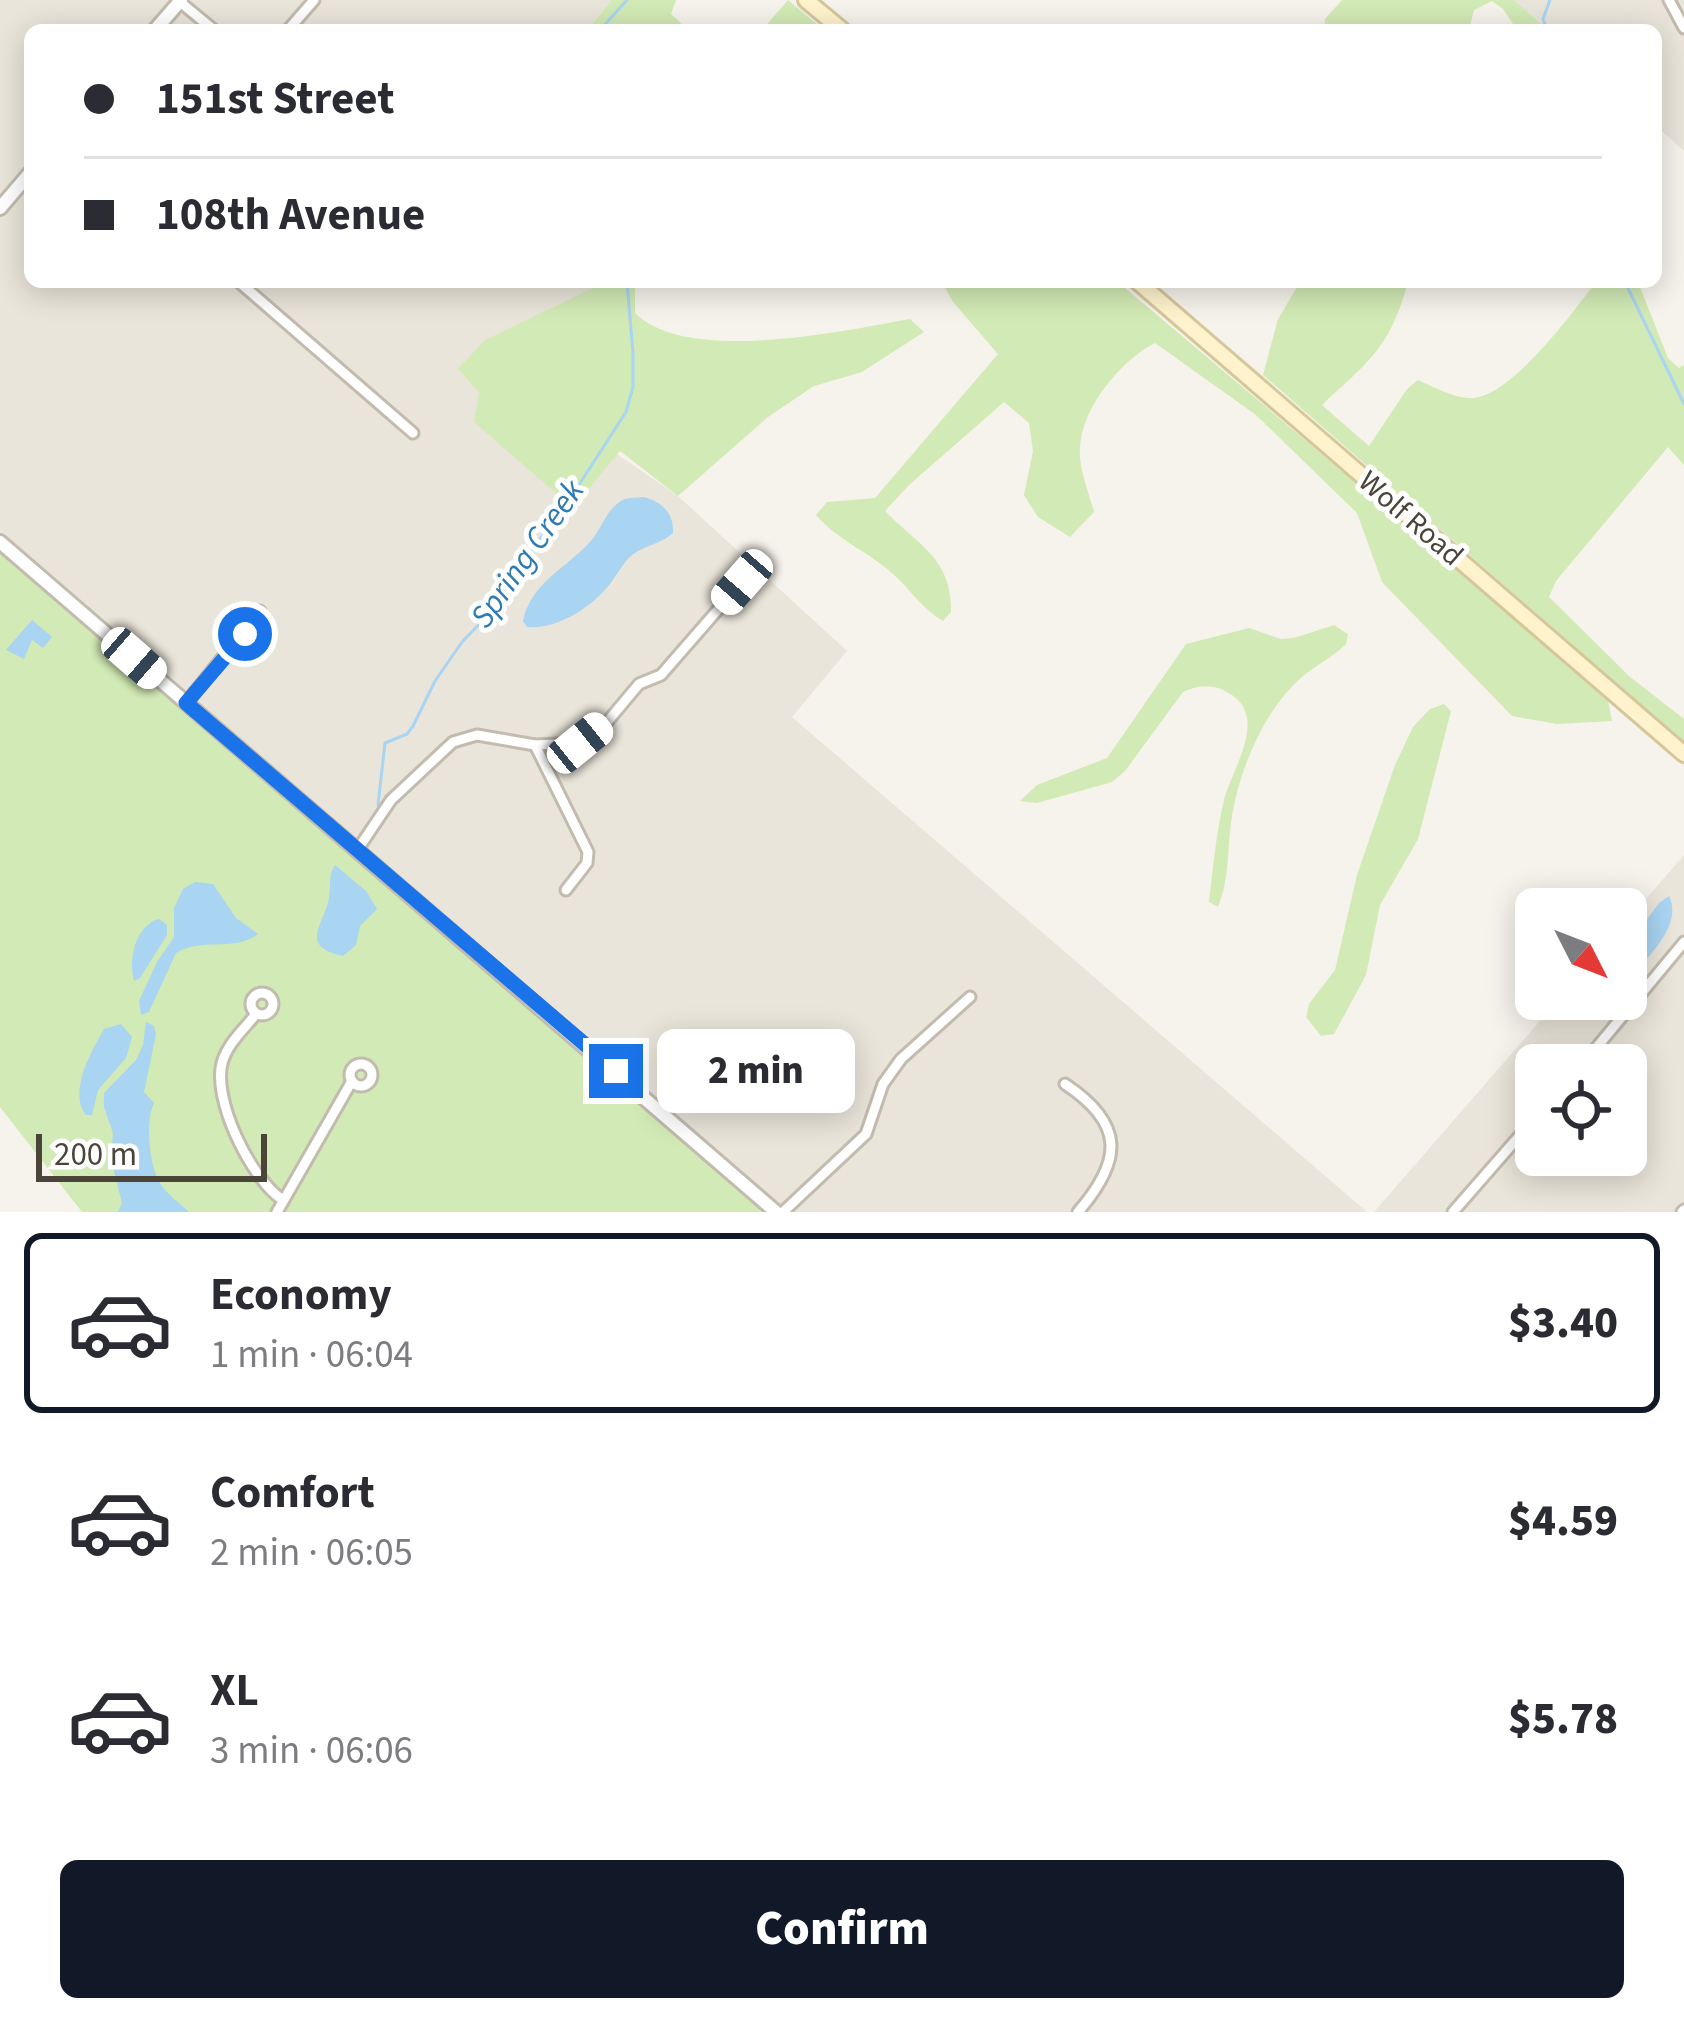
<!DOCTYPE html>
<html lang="en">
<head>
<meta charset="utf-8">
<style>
  body { margin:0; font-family:"Source Sans 3",sans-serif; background:#f2f2f3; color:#2b2b33; height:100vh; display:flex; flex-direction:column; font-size:45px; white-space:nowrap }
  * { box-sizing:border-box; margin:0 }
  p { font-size:39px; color:#7c7c81 }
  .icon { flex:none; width:66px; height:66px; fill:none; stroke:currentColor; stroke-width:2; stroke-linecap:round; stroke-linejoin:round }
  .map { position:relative; height:1212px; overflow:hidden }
  .panel { display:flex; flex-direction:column; background:#fff; flex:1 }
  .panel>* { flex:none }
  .guide { position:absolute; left:24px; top:24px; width:1638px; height:264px; border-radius:18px; box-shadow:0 6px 30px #0003; display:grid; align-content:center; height:264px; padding:0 60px; background:#fff }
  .needle { width:78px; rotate:132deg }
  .controls { position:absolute; left:1515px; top:888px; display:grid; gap:24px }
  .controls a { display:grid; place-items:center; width:132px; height:132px; border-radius:18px; background:#fff; box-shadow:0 6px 30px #0003; font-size:60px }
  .scale { position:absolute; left:36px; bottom:30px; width:231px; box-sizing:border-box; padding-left:12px; border:6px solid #4b4439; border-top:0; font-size:33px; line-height:42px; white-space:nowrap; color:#4b4439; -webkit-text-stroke:9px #fff; paint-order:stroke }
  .end { position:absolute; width:54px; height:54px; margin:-27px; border:15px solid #1a73e8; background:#fff; box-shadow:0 0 0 6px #fff }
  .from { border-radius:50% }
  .bubble { position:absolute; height:84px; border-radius:18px; background:#fff; box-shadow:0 6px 30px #0003; font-size:39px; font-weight:800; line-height:84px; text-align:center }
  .car { position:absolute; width:36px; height:72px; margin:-36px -18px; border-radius:15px; box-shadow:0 0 9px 3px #0007; background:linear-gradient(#fff 24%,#345 0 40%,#fff 0 76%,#345 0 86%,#fff 0) }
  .guide b { display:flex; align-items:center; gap:42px; height:114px; font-size:45px }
  .guide b+b { border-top:3px solid #e1e1e2 }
  .guide i { width:30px; height:30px; background:#2b2b33 }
  ul { padding:21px 0 0; list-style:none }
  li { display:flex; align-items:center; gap:36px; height:180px; margin:0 24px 18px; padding:0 36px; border:6px solid transparent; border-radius:18px }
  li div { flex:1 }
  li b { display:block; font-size:45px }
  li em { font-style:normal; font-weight:800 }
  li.selected { border-color:#111827 }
  li>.icon { width:108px; height:108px; stroke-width:1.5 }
  .primary-button { display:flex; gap:24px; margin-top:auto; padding:24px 60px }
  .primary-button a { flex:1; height:138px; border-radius:18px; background:#111827; color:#fff; font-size:48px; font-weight:800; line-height:138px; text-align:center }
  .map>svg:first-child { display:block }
</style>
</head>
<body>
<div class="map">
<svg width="1684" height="1212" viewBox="0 0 1684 1212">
  <rect width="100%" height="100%" fill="#f6f3ec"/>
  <g fill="#eae5da" fill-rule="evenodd">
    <polygon points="0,0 177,0 151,30 30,30 30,166 0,199"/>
    <polygon points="188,0 612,0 587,30 161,30"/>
    <polygon points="1514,0 1684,0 1684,151 1656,126 1656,30 1548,30"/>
    <polygon points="30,180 30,282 605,282 479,392 573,507 617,454 678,496 847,651 792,717 1367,1212 787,1212 0,537 0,214"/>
    <path d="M1684,855V1212H1374L1559,999H1626V922ZM1536,1065H1626V1155H1536Z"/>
  </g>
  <g fill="#d2eab5">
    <polygon points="612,0 676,0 671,14 688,30 587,30"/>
    <polygon points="788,0 824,30 762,30"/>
    <polygon points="1342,0 1514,0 1548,30 1517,30 1503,9 1492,1 1474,10 1469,30 1324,30 1325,19"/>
    <path d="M605,282H635V313C687,365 843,331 910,319L924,332L862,372L814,386L768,417L678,496L620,451L573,508L474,422L479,392L458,369L485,340Z"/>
    <path d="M942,282H1118L1607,695L1612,721L1557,724L1512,716L1382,582L1357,513L1256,415L1155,343C1120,361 1082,408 1080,447C1078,467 1089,493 1094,512L1070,537L1038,517L1024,495L1033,451L1029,423L1004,402L909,485L885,511C919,546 952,558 951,612L943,621C922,609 911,590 893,574C869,552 837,540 816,515L827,502L875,498L998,354L953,302Z"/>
    <path d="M1300,282H1408C1390,348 1369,361 1322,405L1369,446L1407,389L1418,380C1434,387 1455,399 1472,398C1511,397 1572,313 1596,282H1638L1668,358L1679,368L1684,365V465L1668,447L1556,581L1549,597L1629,676L1684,719V742L1263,375L1278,319Z"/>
    <polygon points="0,547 774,1212 82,1212 0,1107"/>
    <path d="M1334,625L1348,634L1346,644C1333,657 1316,665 1302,677C1264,710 1240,768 1232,816C1227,847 1230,878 1218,907L1209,902C1213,868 1216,834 1224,800C1232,768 1271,715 1227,692C1212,684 1198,685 1183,692L1125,771L1112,782L1037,803L1020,801L1037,785L1107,758L1186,644L1249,628L1281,639L1294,638Z"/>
    <polygon points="1444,704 1451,711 1418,839 1380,905 1366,975 1334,1034 1321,1036 1306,1017 1309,1004 1335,970 1357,875 1395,765 1413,727 1430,709"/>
  </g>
  <g fill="#a9d4f2">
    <path d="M644,497C662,502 674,513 673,533C661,544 645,545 632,555C622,564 617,575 609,585C591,608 556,630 527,627L523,621C531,583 565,569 589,543C602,530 606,507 625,499C631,497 638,498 644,497Z"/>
    <polygon points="32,620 52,637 43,648 32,640 24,659 6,650"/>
    <path d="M335,865L366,891L377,909L360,926L356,945L343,956C301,947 321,927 328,903C332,889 327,877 335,865Z"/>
    <path d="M195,882L213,884L236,918L258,934C234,952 202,937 176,953L149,1012L141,1015L139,1001L157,962L174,937V908L183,889Z"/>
    <path d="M1669,896C1684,927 1644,960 1626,983V948L1659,903Z"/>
    <path d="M159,919L167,925V935L140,978L134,981C128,959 135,926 159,919Z"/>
    <path d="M146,1022L154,1026L156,1034L144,1092L154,1103C145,1122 149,1164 160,1183C167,1195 180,1203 189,1212H118L122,1203L111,1159L113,1133L104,1107V1093L136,1060L143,1045Z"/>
    <path d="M121,1024L132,1037L126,1058L98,1090L92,1115H86C68,1092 91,1052 104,1029Z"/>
  </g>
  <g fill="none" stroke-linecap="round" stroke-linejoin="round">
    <g stroke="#a9d4f2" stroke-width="3">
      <polyline points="600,30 627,0"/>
      <polyline points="1547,30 1543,19 1550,0"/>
      <polyline points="1625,282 1684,404"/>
      <polyline points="378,805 385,743 407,734 413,726 435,681 462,642 492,611 510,578 564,508 626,412 633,387 633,353 627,282"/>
    </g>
    <defs>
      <g id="minor">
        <polyline points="1669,0 1684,28"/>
        <polyline points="180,2 214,30"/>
        <polyline points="288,30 314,0"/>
        <polyline points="239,282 413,433"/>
        <polyline points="186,703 260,611"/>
        <polyline points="535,745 588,852 587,863 566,890"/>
        <polyline points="358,849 391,800 453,742 477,735 535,745 580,743 608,721 639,684 661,675 742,582"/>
        <circle cx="262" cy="1004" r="11"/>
        <path d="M256,1014C245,1028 229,1042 223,1060C210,1096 251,1180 283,1200"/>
        <circle cx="361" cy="1075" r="11"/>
        <polyline points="1582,1065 1684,942"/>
        <path d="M1065,1084C1125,1124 1123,1160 1078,1212"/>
        <polyline points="277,1212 352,1081"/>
        <polyline points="783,1212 866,1134 883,1084 901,1059 970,997"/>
        <polyline points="1453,1212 1536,1117"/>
        <polyline points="1682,1212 1684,1210"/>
      </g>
      <g id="tertiary">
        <polyline points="155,30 181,0"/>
        <polyline points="0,208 30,173"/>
        <polyline points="0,542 776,1212"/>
      </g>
      <g id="secondary">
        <polyline points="806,0 842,30"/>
        <polyline points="1138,282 1684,754"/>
      </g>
    </defs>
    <use href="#minor" stroke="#c2bbae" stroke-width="15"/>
    <use href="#tertiary" stroke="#c2bbae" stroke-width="18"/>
    <use href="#secondary" stroke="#d6c79b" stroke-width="20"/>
    <use href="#minor" stroke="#fff" stroke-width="9"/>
    <use href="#tertiary" stroke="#fff" stroke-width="12"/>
    <use href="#secondary" stroke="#fff3cd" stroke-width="14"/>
  </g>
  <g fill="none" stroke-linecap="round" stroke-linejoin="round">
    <polyline stroke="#1a73e8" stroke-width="15" points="245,634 186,703 616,1071"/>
  </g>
  <g text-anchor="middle" stroke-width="10" stroke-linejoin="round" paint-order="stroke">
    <g font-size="30" fill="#4b4439" stroke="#fff">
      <text transform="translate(1411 518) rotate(41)" y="10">Wolf Road</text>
    </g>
    <g font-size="33" font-style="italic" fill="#2e7ab2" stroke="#fff">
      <text transform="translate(526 553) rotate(-55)" y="12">Spring Creek</text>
    </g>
  </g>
</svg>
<div class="controls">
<a><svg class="needle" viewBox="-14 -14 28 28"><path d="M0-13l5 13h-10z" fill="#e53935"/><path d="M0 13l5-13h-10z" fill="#7c7c81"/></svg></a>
<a><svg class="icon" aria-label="locate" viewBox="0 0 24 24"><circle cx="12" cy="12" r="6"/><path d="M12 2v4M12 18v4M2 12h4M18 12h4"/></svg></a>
</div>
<div class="scale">200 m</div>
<i class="end from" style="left:245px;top:634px"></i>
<i class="end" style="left:616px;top:1071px"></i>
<div class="bubble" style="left:657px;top:1029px;width:198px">2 min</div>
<i class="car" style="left:742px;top:582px;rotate:221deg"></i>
<i class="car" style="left:134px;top:658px;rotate:131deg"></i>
<i class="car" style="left:580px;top:743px;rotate:51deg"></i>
<div class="guide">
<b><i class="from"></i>151st Street</b>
<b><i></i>108th Avenue</b>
</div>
</div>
<section class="panel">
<ul>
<li class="selected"><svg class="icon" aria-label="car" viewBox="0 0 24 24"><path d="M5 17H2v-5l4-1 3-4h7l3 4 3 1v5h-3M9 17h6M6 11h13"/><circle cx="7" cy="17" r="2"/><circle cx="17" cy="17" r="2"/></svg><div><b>Economy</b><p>1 min · 06:04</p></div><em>$3.40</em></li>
<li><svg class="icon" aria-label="car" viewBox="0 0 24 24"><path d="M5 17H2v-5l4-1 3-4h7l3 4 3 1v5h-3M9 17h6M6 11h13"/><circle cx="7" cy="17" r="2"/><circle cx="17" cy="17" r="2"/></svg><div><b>Comfort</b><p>2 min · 06:05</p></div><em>$4.59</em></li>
<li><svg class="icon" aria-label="car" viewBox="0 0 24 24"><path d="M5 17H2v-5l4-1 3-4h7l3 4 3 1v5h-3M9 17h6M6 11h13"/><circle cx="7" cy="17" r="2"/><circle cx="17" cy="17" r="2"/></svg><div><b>XL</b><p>3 min · 06:06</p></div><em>$5.78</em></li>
</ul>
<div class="primary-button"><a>Confirm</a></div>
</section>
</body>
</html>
